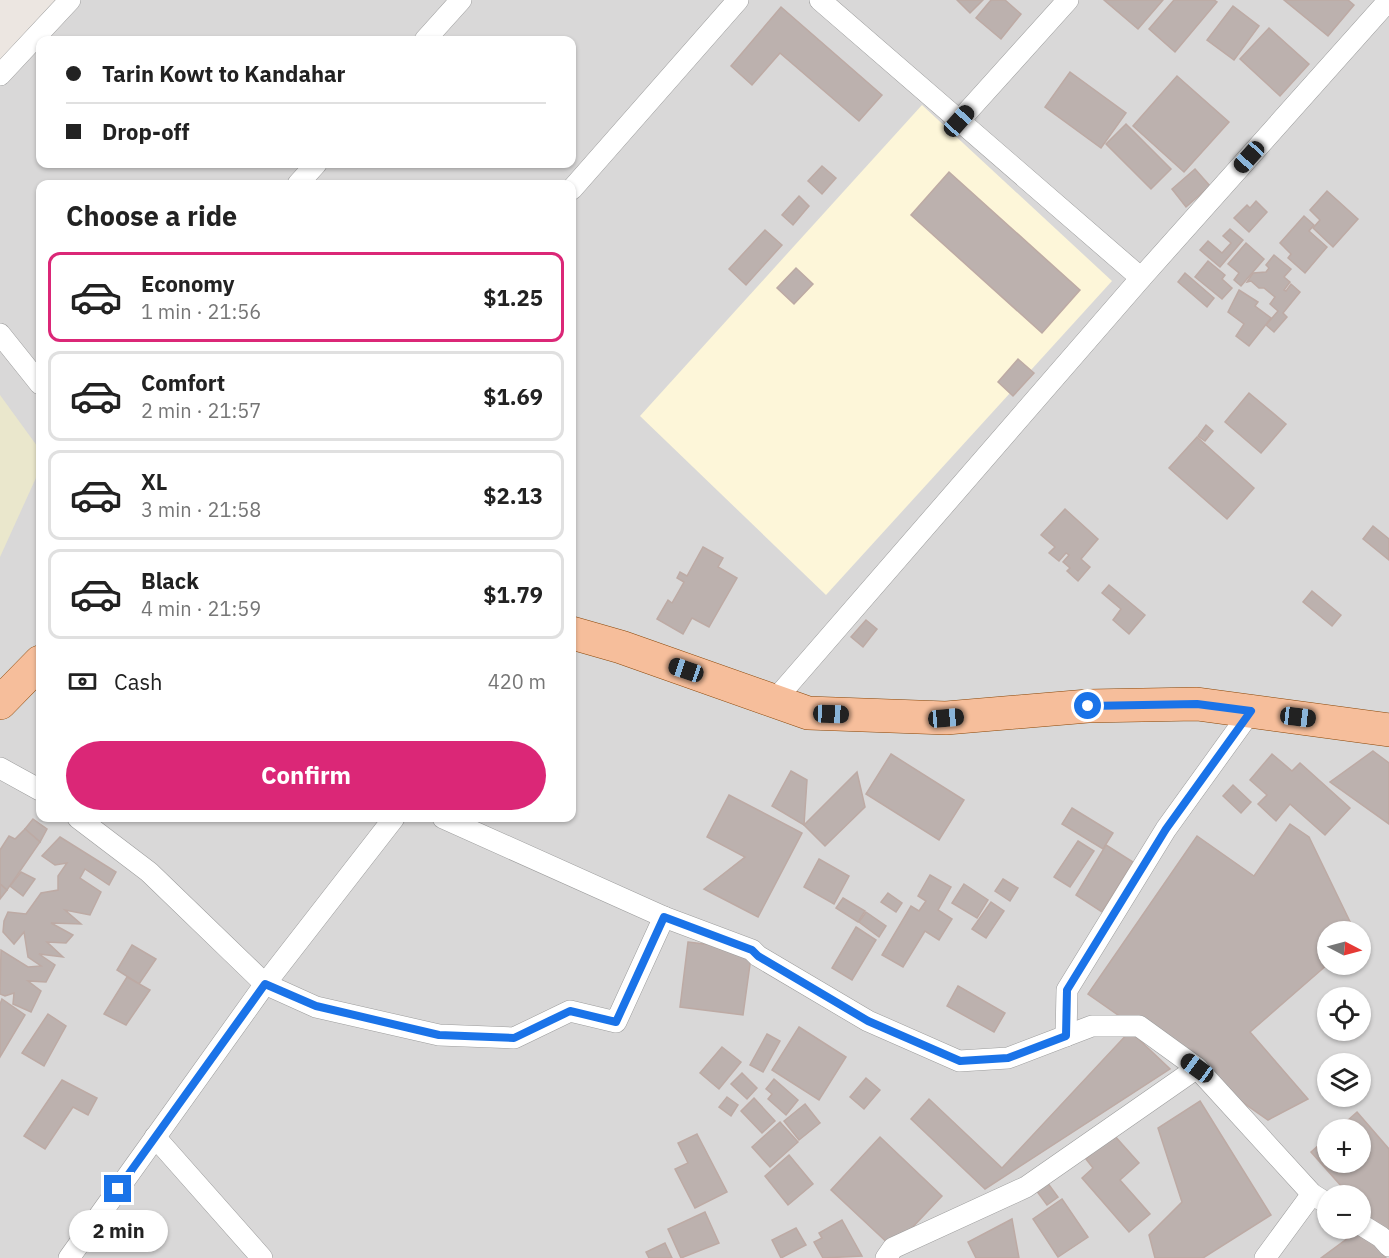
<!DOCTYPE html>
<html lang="en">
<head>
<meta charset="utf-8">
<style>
  body { margin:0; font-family:"IBM Plex Sans",sans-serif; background:#f2f2f2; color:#222; height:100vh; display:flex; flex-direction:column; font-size:22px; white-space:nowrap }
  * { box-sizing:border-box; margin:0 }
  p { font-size:20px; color:#767676 }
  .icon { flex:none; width:33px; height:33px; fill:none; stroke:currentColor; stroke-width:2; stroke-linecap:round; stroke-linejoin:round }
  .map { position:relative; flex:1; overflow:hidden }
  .details { position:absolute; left:36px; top:180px; width:540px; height:642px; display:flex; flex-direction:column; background:#fff; border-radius:12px; box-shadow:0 2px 4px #0004 }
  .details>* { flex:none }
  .top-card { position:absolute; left:36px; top:36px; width:540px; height:132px; border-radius:12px; box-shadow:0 2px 4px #0004; display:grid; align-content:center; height:132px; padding:0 30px; background:#fff }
  .needle { width:39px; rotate:96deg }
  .tools { position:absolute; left:1317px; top:921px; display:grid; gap:12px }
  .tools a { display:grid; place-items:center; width:54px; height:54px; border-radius:50%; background:#fff; box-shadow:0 2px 4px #0004; font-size:30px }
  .end { position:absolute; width:27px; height:27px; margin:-14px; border:8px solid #1a73e8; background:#fff; box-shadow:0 0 0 3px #fff }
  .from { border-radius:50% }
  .bubble { position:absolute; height:42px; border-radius:21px; background:#fff; box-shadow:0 2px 4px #0004; font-size:20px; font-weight:800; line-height:42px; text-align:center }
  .car { position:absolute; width:18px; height:36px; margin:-18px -9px; border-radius:8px; box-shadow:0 0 4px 2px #0007; background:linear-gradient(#222 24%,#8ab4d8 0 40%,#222 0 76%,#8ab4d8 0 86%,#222 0) }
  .top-card b { display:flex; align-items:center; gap:21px; height:57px; font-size:22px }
  .top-card b+b { border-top:2px solid #e0e0e0 }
  .top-card i { width:15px; height:15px; background:#222 }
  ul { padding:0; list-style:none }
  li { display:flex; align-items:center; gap:18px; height:90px; margin:0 12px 9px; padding:0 18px; border:3px solid #e0e0e0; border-radius:12px }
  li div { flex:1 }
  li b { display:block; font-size:22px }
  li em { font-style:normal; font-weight:800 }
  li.on { border-color:#db2777 }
  li>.icon { width:54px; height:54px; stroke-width:1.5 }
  h2 { padding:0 30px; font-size:27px; line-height:72px }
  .pay { display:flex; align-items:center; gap:15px; height:66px; padding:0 30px; font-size:22px }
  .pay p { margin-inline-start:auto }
  .button { display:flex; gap:12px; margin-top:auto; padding:12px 30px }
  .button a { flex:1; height:69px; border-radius:36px; background:#db2777; color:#fff; font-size:24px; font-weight:800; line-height:69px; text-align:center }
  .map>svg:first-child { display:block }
</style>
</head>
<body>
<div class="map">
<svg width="1389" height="1258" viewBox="0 0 1389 1258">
  <rect width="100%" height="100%" fill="#ece6e1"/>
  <path fill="#d9d8d8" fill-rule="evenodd" d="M71,0H1389V1258H0V74ZM40,40H572V164H40ZM40,184H572V818H40ZM1328,932H1360V964H1328ZM1328,998H1360V1030H1328ZM1328,1064H1360V1096H1328ZM1328,1130H1360V1162H1328ZM1328,1196H1360V1228H1328Z"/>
  <polygon fill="#fdf6d9" points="922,105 1112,281 826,595 640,416"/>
  <polygon fill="#eae7cc" points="0,395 40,450 40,469 0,557"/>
  <g fill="#bcb1ae" stroke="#bdaaa4" stroke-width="1.5">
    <polygon points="957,0 983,0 970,13"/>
    <polygon points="991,0 1005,0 1021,14 1001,39 976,18"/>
    <polygon points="1104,0 1163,0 1138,29"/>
    <polygon points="1174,0 1214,0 1217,2 1175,52 1149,29"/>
    <polygon points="1284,0 1348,0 1354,5 1328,36"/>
    <polygon points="1233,6 1259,26 1234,60 1207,40"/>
    <polygon points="781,7 882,95 859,121 780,53 752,85 731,66"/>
    <polygon points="1269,28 1309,64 1280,96 1240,59"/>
    <polygon points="1070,72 1126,113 1101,148 1045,107"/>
    <polygon points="1177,76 1229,122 1184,172 1133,126"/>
    <polygon points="1126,124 1171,169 1151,189 1106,144"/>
    <polygon points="822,166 836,178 822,194 808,181"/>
    <polygon points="1195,169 1210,186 1186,207 1172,189"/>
    <polygon points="949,172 1080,290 1042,333 911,215"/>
    <polygon points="1327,191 1358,219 1333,247 1313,228 1320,220 1310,210"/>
    <polygon points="799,196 809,206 793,225 782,215"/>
    <polygon points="1256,201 1267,212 1249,232 1234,218 1247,205 1250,208"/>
    <polygon points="1304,216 1314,225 1309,231 1327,247 1305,273 1288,258 1291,254 1280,243"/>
    <polygon points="1230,229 1243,240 1220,267 1200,250 1208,241 1222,253 1231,243 1223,236"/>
    <polygon points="765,230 782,245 746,285 729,269"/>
    <polygon points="1246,243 1264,259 1241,286 1234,280 1239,273 1228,264"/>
    <polygon points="1274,255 1291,269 1284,277 1290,282 1284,290 1286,291 1291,284 1300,292 1283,313 1287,317 1274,332 1266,325 1278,311 1270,304 1275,297 1264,288 1259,288 1251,281 1247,282 1253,273 1266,272 1269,268 1266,265"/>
    <polygon points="1208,261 1225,275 1222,279 1232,288 1222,299 1195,277"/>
    <polygon points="796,268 813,284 794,304 777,288"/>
    <polygon points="1185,273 1214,298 1207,307 1178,282"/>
    <polygon points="1239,290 1258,302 1255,306 1271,318 1249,346 1236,336 1244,324 1228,312"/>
    <polygon points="1018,359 1034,373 1013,396 998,382"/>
    <polygon points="1249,393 1286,424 1261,453 1225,422"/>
    <polygon points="1206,425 1213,431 1205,441 1198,436"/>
    <polygon points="1197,437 1254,488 1227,519 1169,468"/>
    <polygon points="1065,509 1098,539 1081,559 1090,567 1078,581 1067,571 1070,568 1063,562 1069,555 1066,553 1059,561 1049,553 1055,547 1041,535"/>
    <polygon points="1373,526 1389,539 1389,560 1363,539"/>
    <polygon points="703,547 723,558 718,567 737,578 709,627 692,618 683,634 657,619 668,600 672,603 684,582 677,578 680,572 687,576"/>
    <polygon points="1109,585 1145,615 1129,634 1113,620 1121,609 1102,593"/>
    <polygon points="1312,591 1341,615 1332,626 1303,602"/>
    <polygon points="866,620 877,629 863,647 851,637"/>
    <polygon points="1373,751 1389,763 1389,824 1330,782"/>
    <polygon points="891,754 964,800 939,840 866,794"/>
    <polygon points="1272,754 1292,771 1300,763 1350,808 1325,835 1290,804 1276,821 1258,804 1267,795 1250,780"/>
    <polygon points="791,771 807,780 804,825 772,806"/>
    <polygon points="857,772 865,807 825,846 804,825"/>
    <polygon points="1233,785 1251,802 1241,813 1223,796"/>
    <polygon points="729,795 802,833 758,917 704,889 745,857 707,837"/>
    <polygon points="1072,808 1113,833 1103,849 1062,824"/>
    <polygon points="33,819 47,829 40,842 25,829"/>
    <polygon points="1290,824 1309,837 1355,932 1328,932 1328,964 1250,1032 1308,1099 1268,1120 1088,994 1197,836 1254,876"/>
    <polygon points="25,829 40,842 7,890 0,884 0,850 9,836 15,839"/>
    <polygon points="60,837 116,872 109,885 85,869 80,878 101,892 90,915 65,910 81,924 51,923 73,935 66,943 47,942 63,957 39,954 55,965 46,982 28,981 41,991 31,1012 13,1004 14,993 5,996 0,994 1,950 28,967 41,966 28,957 24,932 14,944 3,932 4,921 8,912 26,914 41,893 58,890 58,876 67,863 55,865 42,856"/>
    <polygon points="1078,841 1094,851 1070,887 1054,877"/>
    <polygon points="1106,845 1133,862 1102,912 1076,895"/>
    <polygon points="819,859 849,876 834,904 804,887"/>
    <polygon points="21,872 35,879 23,896 10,886"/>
    <polygon points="930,875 951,887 938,910 952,919 939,940 925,931 903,967 882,955 911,906 919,911 926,901 918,896"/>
    <polygon points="1003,879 1018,888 1010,901 995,891"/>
    <polygon points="0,884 7,890 0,899"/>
    <polygon points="964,884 988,900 977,918 952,903"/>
    <polygon points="888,893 902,903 896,912 881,902"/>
    <polygon points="843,898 865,911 858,922 836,908"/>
    <polygon points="991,902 1004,911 986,938 972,929"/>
    <polygon points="866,912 886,926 879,937 859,922"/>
    <polygon points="856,927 876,940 852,980 832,968"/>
    <polygon points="688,942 752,950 743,1015 680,1007"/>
    <polygon points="132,945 156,959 139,984 117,970"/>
    <polygon points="127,977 150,990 126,1025 104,1014"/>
    <polygon points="958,986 1005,1013 994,1032 947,1006"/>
    <polygon points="2,999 25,1015 0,1057 0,1004"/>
    <polygon points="48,1014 66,1026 44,1066 22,1053"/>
    <polygon points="799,1027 846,1057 819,1100 772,1070"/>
    <polygon points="1130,1031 1170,1069 985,1189 911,1119 929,1099 1002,1168"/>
    <polygon points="767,1034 780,1041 763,1072 750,1065"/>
    <polygon points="722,1047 741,1062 719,1089 700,1073"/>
    <polygon points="742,1073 757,1088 747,1099 731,1084"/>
    <polygon points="866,1078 880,1090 864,1109 850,1097"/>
    <polygon points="774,1079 798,1100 786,1115 768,1099 772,1094 766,1089"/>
    <polygon points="62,1080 97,1098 88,1115 73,1107 45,1149 24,1136"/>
    <polygon points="727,1097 738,1105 731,1116 719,1107"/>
    <polygon points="754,1098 775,1121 762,1133 741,1111"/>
    <polygon points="1200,1101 1271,1215 1203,1258 1155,1258 1149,1235 1182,1202 1158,1128"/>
    <polygon points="805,1104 820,1123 799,1140 784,1121"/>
    <polygon points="1357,1112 1389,1149 1389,1241 1360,1208 1360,1196 1350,1196 1311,1152 1328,1137 1328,1162 1360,1162 1360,1130 1337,1130"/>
    <polygon points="780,1122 798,1142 770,1167 752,1147"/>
    <polygon points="697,1134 727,1192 695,1208 675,1169 688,1163 678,1143"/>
    <polygon points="1113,1134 1139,1163 1120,1180 1150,1214 1129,1232 1082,1178 1093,1168 1086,1159"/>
    <polygon points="880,1137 942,1196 893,1248 831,1190"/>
    <polygon points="789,1155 813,1184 788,1205 765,1176"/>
    <polygon points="1044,1178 1058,1197 1047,1205 1033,1186"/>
    <polygon points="1062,1199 1088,1237 1058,1257 1033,1219"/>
    <polygon points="705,1212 719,1243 681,1258 668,1229"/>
    <polygon points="1012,1219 1019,1258 976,1258 968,1242"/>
    <polygon points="842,1220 862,1256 823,1258 814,1242 822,1238 819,1233"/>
    <polygon points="1363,1227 1386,1258 1321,1258"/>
    <polygon points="796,1228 806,1245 781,1258 772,1240"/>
    <polygon points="665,1243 672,1258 649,1258 646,1252"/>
  </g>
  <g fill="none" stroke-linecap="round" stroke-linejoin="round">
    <defs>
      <g id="street">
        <polyline points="820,0 1141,278"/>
        <polyline points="425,40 461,0"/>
        <polyline points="0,75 70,0"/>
        <polyline points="959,121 1068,0"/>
        <polyline points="298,184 316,164"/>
        <polyline points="572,189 738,0"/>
        <polyline points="0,334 40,384"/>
        <polyline points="774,701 1141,278 1389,0"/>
        <polyline points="0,768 40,790"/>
        <polyline points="78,818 149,872 265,984 316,1007 439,1035 514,1038 570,1011 616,1022 664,917"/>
        <polyline points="443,818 664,917 752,950 758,956 868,1021 959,1061 1008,1058 1092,1026 1139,1026 1197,1068 1312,1194 1328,1204"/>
        <polyline points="1066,1036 1067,990 1166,829 1251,711"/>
        <polyline points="155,1137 262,1258"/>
        <polyline points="1360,1224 1381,1237 1389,1246"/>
        <polyline points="69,1258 265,984 394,818"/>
        <polyline points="886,1258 893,1248 1026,1187 1197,1068"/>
        <polyline points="1265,1258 1312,1194"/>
      </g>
      <g id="primary">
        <polyline points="572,633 621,647 808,713 946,718 1088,706 1197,704 1389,730"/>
        <polyline points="0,703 40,662"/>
      </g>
    </defs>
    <use href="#street" stroke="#9c9c9c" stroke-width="22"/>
    <use href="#primary" stroke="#8a4607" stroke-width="34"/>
    <use href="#street" stroke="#fff" stroke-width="21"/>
    <use href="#primary" stroke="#f6be9b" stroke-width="33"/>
  </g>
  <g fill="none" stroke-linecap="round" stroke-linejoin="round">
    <polyline stroke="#1a73e8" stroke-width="8" points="118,1189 265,984 316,1006 439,1035 514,1038 570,1011 616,1022 664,917 752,950 758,956 868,1021 960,1061 1008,1058 1066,1036 1067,990 1166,829 1251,711 1197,704 1088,706"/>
  </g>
</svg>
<div class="tools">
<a><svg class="needle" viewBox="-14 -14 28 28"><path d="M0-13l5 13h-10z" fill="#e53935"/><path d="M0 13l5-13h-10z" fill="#767676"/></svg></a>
<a><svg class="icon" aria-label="locate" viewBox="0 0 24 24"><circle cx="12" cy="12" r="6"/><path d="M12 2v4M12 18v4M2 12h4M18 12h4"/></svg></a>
<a><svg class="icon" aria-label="layers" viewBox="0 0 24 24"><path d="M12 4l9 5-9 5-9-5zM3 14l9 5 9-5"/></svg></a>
<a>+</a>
<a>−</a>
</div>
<i class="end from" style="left:1088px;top:706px"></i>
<i class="end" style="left:118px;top:1189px"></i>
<div class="bubble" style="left:69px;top:1210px;width:99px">2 min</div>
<i class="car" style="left:959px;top:121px;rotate:42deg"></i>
<i class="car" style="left:1249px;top:157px;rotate:222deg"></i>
<i class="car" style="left:686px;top:670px;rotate:289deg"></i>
<i class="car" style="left:831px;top:714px;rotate:92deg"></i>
<i class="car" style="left:1298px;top:717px;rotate:97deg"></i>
<i class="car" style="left:946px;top:718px;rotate:85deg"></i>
<i class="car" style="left:1197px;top:1068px;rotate:306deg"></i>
<div class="top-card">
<b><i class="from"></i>Tarin Kowt to Kandahar</b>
<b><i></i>Drop-off</b>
</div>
<section class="details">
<h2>Choose a ride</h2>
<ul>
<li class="on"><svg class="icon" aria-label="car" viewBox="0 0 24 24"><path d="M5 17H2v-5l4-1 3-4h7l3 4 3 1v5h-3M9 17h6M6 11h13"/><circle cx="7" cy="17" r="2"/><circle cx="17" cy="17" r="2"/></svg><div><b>Economy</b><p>1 min · 21:56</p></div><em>$1.25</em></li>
<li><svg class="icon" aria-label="car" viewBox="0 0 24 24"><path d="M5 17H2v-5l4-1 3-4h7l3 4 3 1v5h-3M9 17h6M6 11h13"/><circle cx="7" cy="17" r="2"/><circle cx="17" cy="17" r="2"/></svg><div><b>Comfort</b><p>2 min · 21:57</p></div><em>$1.69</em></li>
<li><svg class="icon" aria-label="car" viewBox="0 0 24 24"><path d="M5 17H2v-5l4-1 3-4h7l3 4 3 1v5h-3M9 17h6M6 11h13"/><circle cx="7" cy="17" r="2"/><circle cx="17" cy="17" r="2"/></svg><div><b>XL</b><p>3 min · 21:58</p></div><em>$2.13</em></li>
<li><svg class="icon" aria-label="car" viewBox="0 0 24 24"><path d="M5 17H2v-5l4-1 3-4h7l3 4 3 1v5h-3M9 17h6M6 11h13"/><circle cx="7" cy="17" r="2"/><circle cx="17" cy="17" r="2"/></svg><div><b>Black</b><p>4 min · 21:59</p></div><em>$1.79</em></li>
</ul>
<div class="pay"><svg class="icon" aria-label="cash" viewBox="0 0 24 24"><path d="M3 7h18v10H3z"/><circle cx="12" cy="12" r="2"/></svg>Cash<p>420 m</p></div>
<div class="button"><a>Confirm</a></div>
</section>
</div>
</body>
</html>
